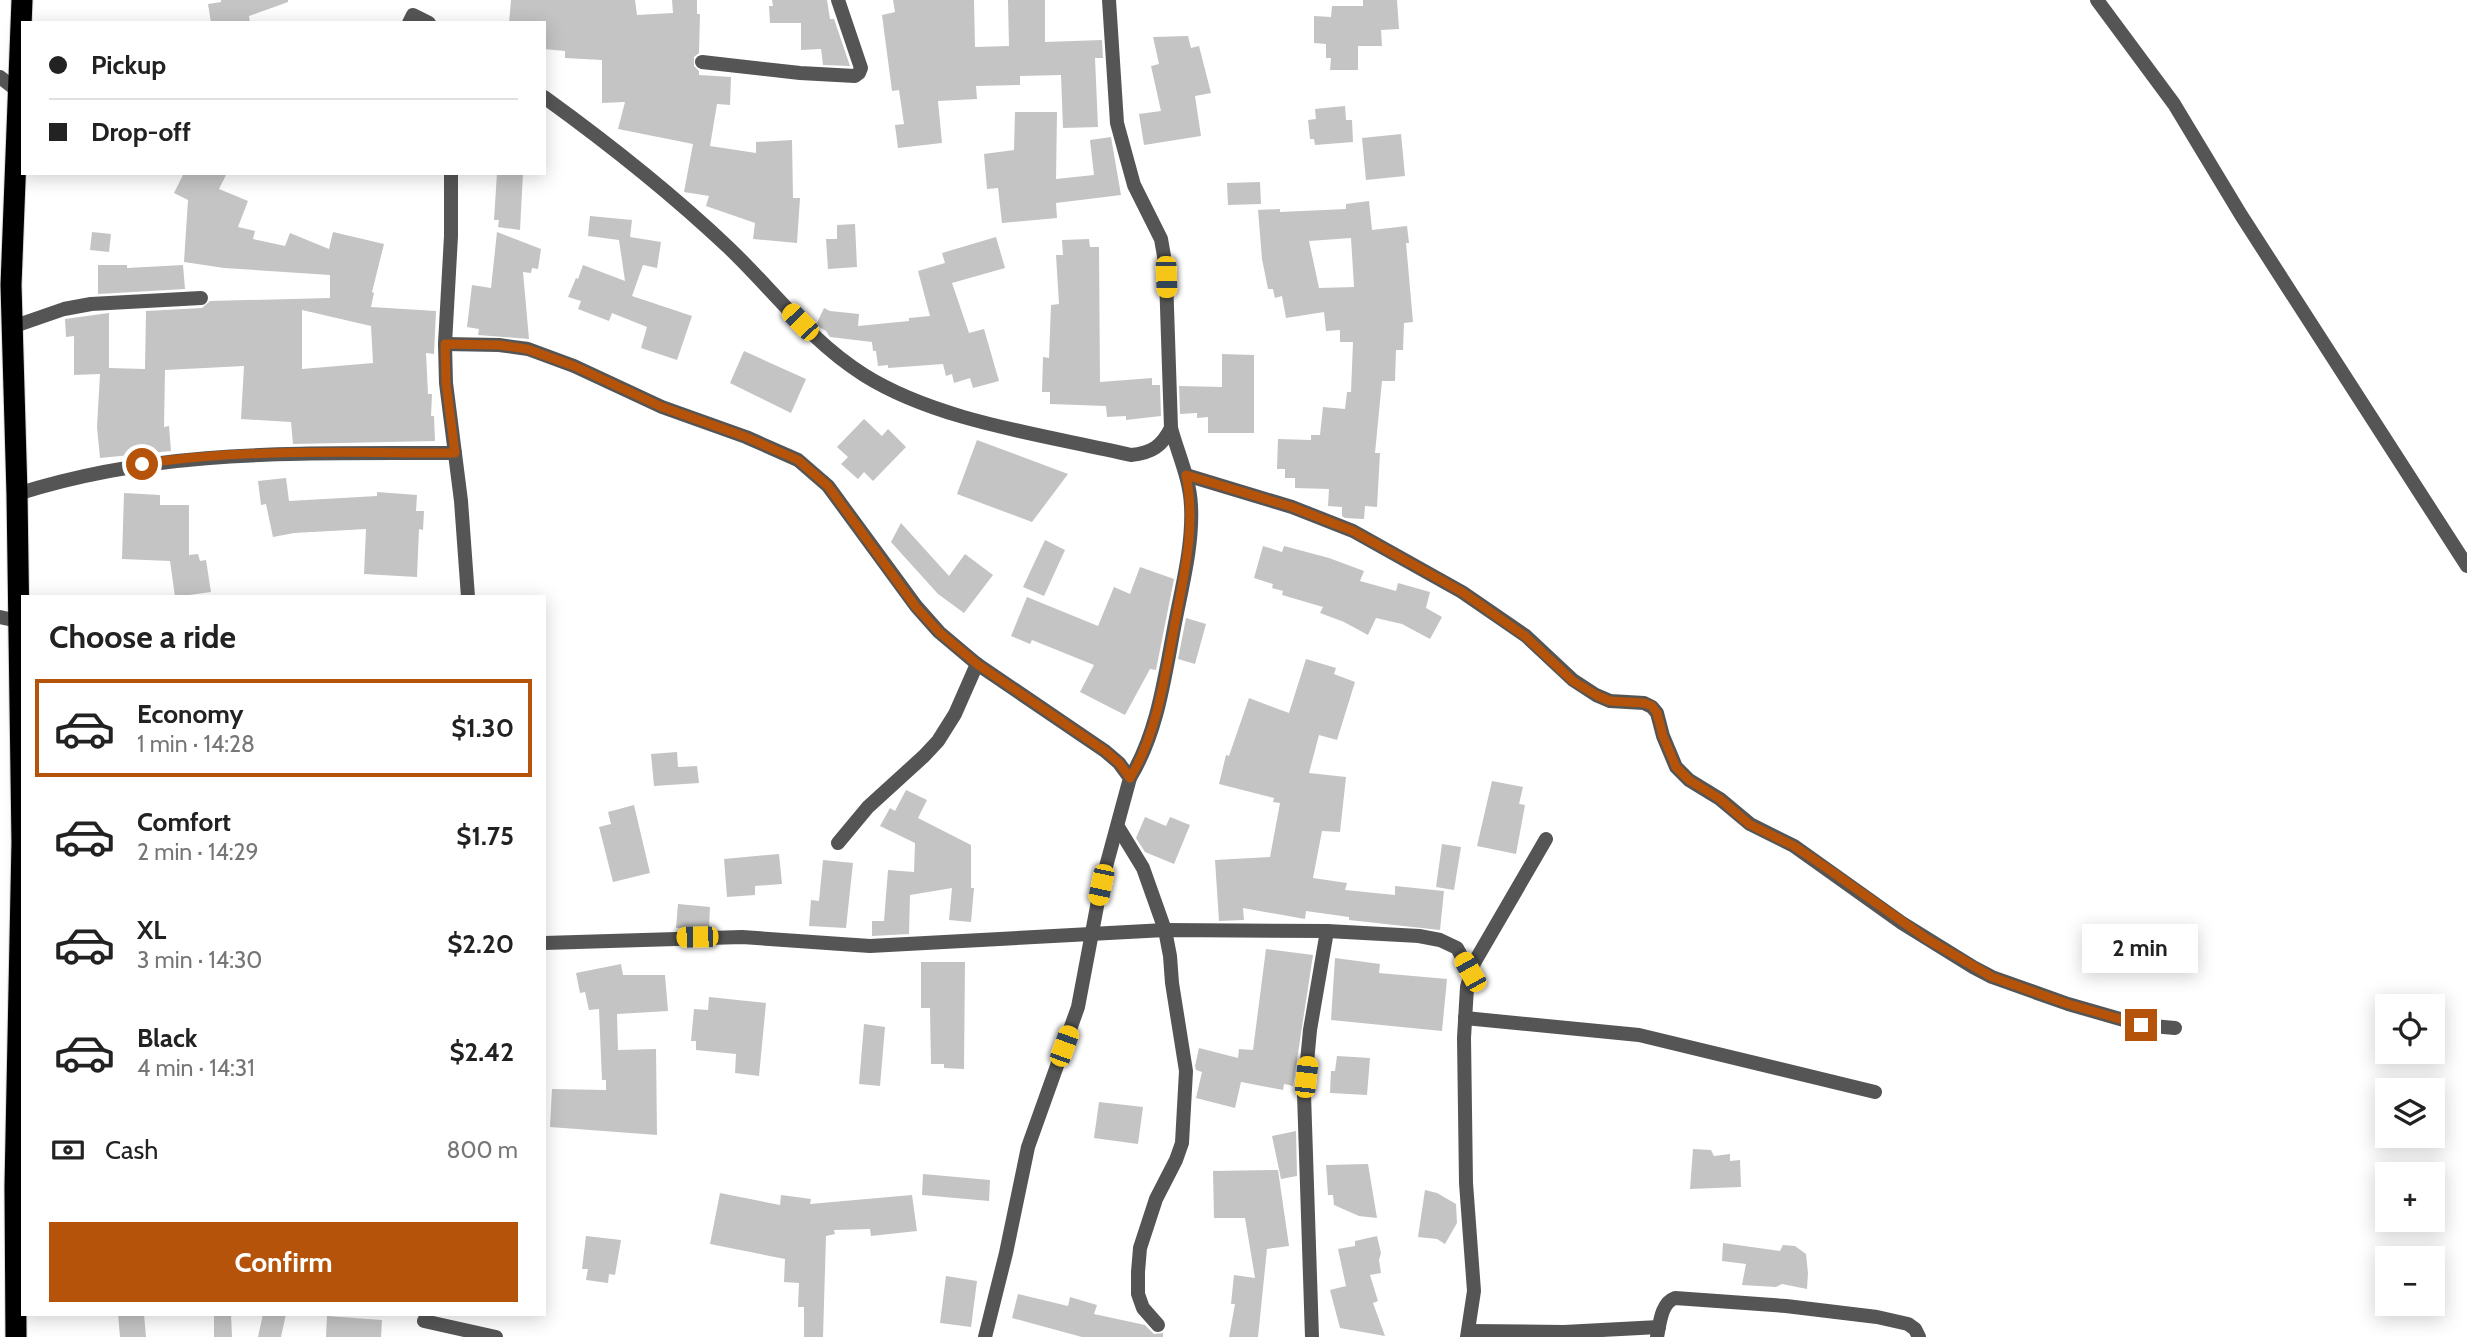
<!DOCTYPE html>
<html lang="en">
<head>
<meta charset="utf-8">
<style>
  body { margin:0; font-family:Cabin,sans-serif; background:#f2f2f2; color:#222; height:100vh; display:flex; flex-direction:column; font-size:26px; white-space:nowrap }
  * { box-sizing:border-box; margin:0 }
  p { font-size:23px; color:#767676 }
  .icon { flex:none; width:38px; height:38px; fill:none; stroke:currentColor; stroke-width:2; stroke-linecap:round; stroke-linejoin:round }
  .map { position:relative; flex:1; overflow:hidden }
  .sheet { position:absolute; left:21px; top:595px; width:525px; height:721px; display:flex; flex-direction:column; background:#fff; border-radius:0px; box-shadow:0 4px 18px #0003 }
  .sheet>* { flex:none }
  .banner { position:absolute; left:21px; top:21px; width:525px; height:154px; border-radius:0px; box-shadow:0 4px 18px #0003; display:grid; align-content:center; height:154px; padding:0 28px; background:#fff }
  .fabs { position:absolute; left:2375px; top:994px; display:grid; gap:14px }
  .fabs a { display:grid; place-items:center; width:70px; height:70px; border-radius:0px; background:#fff; box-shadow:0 4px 18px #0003; font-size:35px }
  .end { position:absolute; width:32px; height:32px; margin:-16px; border:9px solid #b45309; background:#fff; box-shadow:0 0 0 4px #fff }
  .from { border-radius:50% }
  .bubble { position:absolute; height:49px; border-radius:0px; background:#fff; box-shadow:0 4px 18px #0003; font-size:23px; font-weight:800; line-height:49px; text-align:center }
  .car { position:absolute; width:21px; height:42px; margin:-21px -10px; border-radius:9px; box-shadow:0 0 5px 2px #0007; background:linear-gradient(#f5c518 24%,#345 0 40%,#f5c518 0 76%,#345 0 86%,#f5c518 0) }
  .banner b { display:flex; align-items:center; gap:24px; height:66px; font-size:26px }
  .banner b+b { border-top:2px solid #e0e0e0 }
  .banner i { width:18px; height:18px; background:#222 }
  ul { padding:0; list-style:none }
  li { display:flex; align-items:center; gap:21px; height:98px; margin:0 14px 10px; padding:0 14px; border:4px solid transparent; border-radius:0px }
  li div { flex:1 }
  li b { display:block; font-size:26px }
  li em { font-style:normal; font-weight:800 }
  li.selected { border-color:#b45309 }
  li>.icon { width:63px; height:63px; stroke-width:1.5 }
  h2 { padding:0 28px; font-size:32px; line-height:84px }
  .pay { display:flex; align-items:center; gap:18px; height:77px; padding:0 28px; font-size:26px }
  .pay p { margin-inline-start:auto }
  .button { display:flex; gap:14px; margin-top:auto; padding:14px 28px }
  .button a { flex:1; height:80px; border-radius:0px; background:#b45309; color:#fff; font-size:28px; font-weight:800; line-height:80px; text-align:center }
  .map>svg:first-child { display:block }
</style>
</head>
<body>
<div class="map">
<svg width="2467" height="1337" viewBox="0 0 2467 1337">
  <rect width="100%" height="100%" fill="#fff"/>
  <g fill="#c4c4c4" fill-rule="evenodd">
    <polygon points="221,0 288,0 288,2 249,16 250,23 211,23 208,4 221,2"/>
    <polygon points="511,0 635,0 637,15 673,13 672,0 697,0 697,14 700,14 699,53 694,57 694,66 699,71 699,75 731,77 730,105 717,104 710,146 756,153 756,142 792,140 793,198 800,198 797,243 753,239 755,223 706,206 709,196 684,192 693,144 618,129 625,102 602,103 602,60 565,58 565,51 544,49 544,23 509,23"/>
    <polygon points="772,0 827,0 830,19 834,19 850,66 823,65 821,49 801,50 801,23 770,23 769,6 773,6"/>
    <polygon points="893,0 974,0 975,47 1009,46 1008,0 1045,0 1045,42 1102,40 1103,58 1095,58 1098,127 1063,128 1061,75 1020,76 1020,85 976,86 977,99 938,101 942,143 898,148 895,125 904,124 899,90 892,91 882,15 895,12"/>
    <polygon points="1363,0 1397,0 1399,29 1381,30 1382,46 1358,46 1358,70 1330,70 1331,58 1326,58 1326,44 1314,43 1314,16 1331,17 1332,6 1363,6"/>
    <polygon points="1188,36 1191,48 1199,46 1211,93 1195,96 1201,136 1144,145 1139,114 1161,111 1151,66 1159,64 1153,37"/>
    <polygon points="1345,106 1346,120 1352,120 1353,142 1315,145 1314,139 1310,139 1308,120 1316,119 1315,109"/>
    <polygon points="1015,112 1057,112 1056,179 1094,175 1090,140 1111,137 1121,195 1056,203 1057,218 1002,223 998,188 987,189 984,154 1014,150"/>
    <polygon points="1401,134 1405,176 1366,180 1362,138"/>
    <path d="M184,173H227L219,189L248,201L238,227L255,231L253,239L285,246L290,233L329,249L333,232L384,244L372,292L374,293L371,307L436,311L434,354L426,353L428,394H432L431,416H434L435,441L293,444L291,422L241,419L244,366L165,370L164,427L169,426L171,451L100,458L97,427L100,374L74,375V336L66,337L65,319L109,313V368L145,369L146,311L202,308L210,301L330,298V275L224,268L184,262L188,200L174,193ZM302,310L371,326L373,363L302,369Z"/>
    <polygon points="497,173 523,173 520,230 498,227 499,220 494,220"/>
    <polygon points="1260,182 1261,204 1228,205 1227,183"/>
    <path d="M1369,201L1372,230L1407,226L1409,243H1406L1413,322L1404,323L1403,350H1396L1395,381H1382L1375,453H1380L1377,507L1365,506L1364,519L1345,518L1342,516V507L1328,506L1329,489L1295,488V478H1285V469H1277L1278,439L1311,440V435H1320L1323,407L1345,409L1347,392H1351L1353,342H1340V330L1326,331L1324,312L1286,318L1282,296L1275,298L1273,289H1268L1262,259L1258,210L1280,209V212L1346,209V204ZM1351,238L1354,287L1319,288L1309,241Z"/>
    <polygon points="590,216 632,220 630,237 661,242 657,268 643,265 632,296 692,316 677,360 641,348 647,327 612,313 609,321 578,309 581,301 568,297 576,278 578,279 583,265 625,281 619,240 588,236"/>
    <polygon points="855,224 857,267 828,269 826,239 837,239 837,225"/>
    <polygon points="92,232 111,234 109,252 90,250"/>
    <polygon points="497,232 541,249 538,269 532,268 531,273 523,272 529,339 478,335 479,329 467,327 472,285 491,288"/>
    <polygon points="996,237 1005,268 952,283 969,333 984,329 999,381 973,388 970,378 954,383 952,374 946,376 943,364 888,368 888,365 878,366 876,351 873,351 872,342 830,337 826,331 816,325 824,308 830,311 859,314 858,326 909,321 909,318 930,316 918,271 945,263 942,253"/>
    <polygon points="1089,239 1090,247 1099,247 1100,382 1152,378 1152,385 1160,385 1161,416 1126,420 1126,416 1107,417 1106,406 1050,404 1050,392 1042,392 1043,357 1049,358 1051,305 1059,304 1056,255 1063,255 1062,240"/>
    <polygon points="98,265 127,265 127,268 183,265 185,289 98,294"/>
    <polygon points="744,351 806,379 791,413 730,383"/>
    <polygon points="1222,354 1254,355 1254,433 1208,433 1208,417 1197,418 1197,413 1180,414 1179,386 1222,387"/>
    <polygon points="864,419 882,436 888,429 906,447 873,481 864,472 858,479 841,464 848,457 837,447"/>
    <polygon points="977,440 1068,474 1032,522 957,494"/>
    <polygon points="286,478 289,501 377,496 377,492 417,495 416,511 424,511 423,530 419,529 417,577 364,574 366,529 294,533 273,537 266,504 261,505 258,481"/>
    <polygon points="124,493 160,495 160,505 189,505 189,555 198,554 200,561 206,560 211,592 175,597 170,561 122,559"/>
    <polygon points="901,523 949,576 965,554 993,575 964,613 938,594 891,542"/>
    <polygon points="1045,540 1065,550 1044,596 1023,587"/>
    <polygon points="1263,546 1282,552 1284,546 1329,558 1364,571 1360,581 1396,591 1398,583 1430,592 1426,608 1442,617 1430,639 1402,624 1376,618 1368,635 1344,622 1320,613 1323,607 1282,595 1283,591 1272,588 1273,584 1254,578"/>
    <polygon points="1140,567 1174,579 1156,670 1150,669 1125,715 1080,692 1094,665 1032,640 1030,644 1011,636 1027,597 1098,626 1114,587 1130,594"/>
    <polygon points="1186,618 1206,624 1195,664 1178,659"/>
    <polygon points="1306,659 1336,668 1334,674 1355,682 1337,740 1319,735 1309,773 1346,777 1340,832 1322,831 1313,878 1347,883 1345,890 1395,895 1395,886 1444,891 1440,930 1349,920 1349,917 1306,911 1305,919 1243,908 1244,920 1219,921 1215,860 1270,857 1280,803 1273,802 1274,798 1219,784 1226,755 1229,756 1249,698 1289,713"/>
    <polygon points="677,752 678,767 697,766 699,783 654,786 651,754"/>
    <polygon points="1492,781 1523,787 1519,804 1525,805 1516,854 1477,846"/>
    <polygon points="906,790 927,800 918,818 971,845 971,888 974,888 971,922 949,920 952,888 910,895 909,934 872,936 872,921 884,921 888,870 914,872 915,843 880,826 890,808 895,811"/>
    <polygon points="634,805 650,873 613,882 599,827 611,824 608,812"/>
    <polygon points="1145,817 1166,826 1170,817 1190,825 1174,864 1145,852 1136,838"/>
    <polygon points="1442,844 1461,847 1454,890 1436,887"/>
    <polygon points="779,854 782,884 755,886 755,895 727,897 724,859"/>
    <polygon points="823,860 853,863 846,928 809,926 811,900 819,901"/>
    <polygon points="678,904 710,907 709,928 676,928"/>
    <polygon points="1266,949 1313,955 1293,1086 1284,1084 1283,1090 1241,1082 1235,1108 1196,1098 1202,1072 1196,1070 1195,1066 1199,1048 1238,1058 1239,1049 1253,1050"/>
    <polygon points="1335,958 1380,964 1379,973 1447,979 1442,1031 1331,1020"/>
    <polygon points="921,962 965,962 964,1069 944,1068 944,1064 931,1064 930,1008 921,1008"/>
    <polygon points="621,964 623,975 665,975 668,1011 617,1014 618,1050 656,1049 657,1135 550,1127 552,1089 606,1090 606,1080 602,1080 599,1009 589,1010 585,992 580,993 576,973"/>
    <polygon points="709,997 766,1003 759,1076 735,1073 736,1054 696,1050 696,1041 691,1041 694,1009 708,1010"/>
    <polygon points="864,1024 885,1027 880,1086 859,1084"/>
    <polygon points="1337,1056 1370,1058 1367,1095 1330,1093 1331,1071 1335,1071"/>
    <polygon points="1099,1102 1143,1107 1138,1144 1094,1138"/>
    <polygon points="1296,1131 1297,1176 1281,1179 1272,1136"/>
    <polygon points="1693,1149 1711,1150 1714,1156 1730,1154 1730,1161 1740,1160 1741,1187 1690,1189"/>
    <polygon points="1368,1164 1377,1218 1359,1216 1334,1205 1333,1195 1328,1195 1326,1165"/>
    <polygon points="1278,1170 1289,1246 1267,1249 1258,1337 1229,1337 1235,1304 1231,1304 1234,1275 1255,1278 1245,1218 1214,1218 1213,1171"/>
    <polygon points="923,1174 990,1180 989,1201 922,1195"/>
    <polygon points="1425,1190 1437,1193 1456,1204 1457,1223 1445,1244 1437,1239 1418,1237"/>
    <polygon points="720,1193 780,1205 781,1195 811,1199 810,1204 912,1195 917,1231 871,1236 870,1229 834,1230 835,1234 826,1236 823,1337 804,1337 804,1307 798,1307 799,1283 784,1282 785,1259 710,1244"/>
    <polygon points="586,1236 621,1240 615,1275 609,1274 608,1283 586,1280 588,1269 582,1269"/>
    <polygon points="1377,1236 1381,1253 1379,1260 1381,1273 1370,1275 1378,1301 1373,1303 1385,1336 1340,1328 1330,1290 1346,1286 1338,1249 1355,1246 1355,1241"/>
    <polygon points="1723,1243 1780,1251 1783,1245 1795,1246 1806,1254 1808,1273 1807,1289 1782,1284 1776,1287 1742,1285 1746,1264 1722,1261"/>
    <polygon points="946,1276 977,1281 971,1327 940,1323"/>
    <polygon points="1018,1294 1068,1306 1070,1297 1097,1305 1094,1314 1145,1325 1154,1334 1163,1333 1163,1337 1082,1337 1012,1318"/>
    <polygon points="118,1314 144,1314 146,1337 120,1337"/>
    <polygon points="214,1314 231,1314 232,1337 214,1337"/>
    <polygon points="263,1314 286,1314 281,1337 258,1337"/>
    <polygon points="327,1316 382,1320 381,1337 326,1337"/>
  </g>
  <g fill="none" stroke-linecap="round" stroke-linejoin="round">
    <defs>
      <polyline id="highway" points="16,1337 15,1186 22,842 17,494 11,285 22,0"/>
    </defs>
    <use href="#highway" stroke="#dbdbdb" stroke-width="23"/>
    <g stroke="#555" stroke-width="14">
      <polyline points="2097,0 2174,104 2241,215 2467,566"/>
      <polyline points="409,23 413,15 429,23"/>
      <polyline points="702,62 800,73 855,76 859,73 861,68 838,0"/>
      <polyline points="0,77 23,95"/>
      <path d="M544,97C609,144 671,193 729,248C774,291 810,341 864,375C939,422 1046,435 1131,455C1152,453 1162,446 1171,428L1166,277L1164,256L1161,239L1134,185L1117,123L1109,0"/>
      <polyline points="451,173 451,236 445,344 446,383 461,501 468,597"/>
      <polyline points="12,327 64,309 91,304 201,298"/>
      <polyline points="445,344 499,345 528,349 574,366 662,407 746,437 798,460 828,486 916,606 939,632 977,664 1105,751 1119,763 1130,778 1101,885 1078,1007 1028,1147 1006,1253 985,1337"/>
      <polyline points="1186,475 1292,507 1353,531 1462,592 1526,636 1573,680 1596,695 1610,701 1644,703 1652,707 1657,713 1663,736 1676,767 1689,780 1720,799 1750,824 1794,846 1902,923 1973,967 1992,977 2068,1004 2141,1025 2175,1028"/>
      <path d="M17,494C164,447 303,454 455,453"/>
      <polyline points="0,617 18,621"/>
      <path d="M1130,778C1159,730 1165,673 1176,618C1183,582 1193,543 1191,506C1190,479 1178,454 1171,428"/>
      <polyline points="1118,827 1143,868 1165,930 1170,956 1172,983 1186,1071 1182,1143 1176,1160 1156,1199 1140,1248 1138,1272 1138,1294 1143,1308 1158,1325"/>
      <polyline points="838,843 868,807 924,756 938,741 955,714 977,664"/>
      <polyline points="544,943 742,937 870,946 1165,930 1327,931 1419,936 1440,940 1457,948 1470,972"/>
      <polyline points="1465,1018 1639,1035 1875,1092"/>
      <polyline points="424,1321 496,1337"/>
      <polyline points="1469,1331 1564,1332 1659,1327"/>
      <polyline points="1312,1337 1304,1094 1310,1030 1327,931"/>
      <polyline points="1467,1337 1474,1291 1466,1183 1464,1038 1467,987 1474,963 1546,839"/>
      <path d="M1657,1337C1660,1323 1661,1303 1675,1298L1786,1306L1877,1317L1908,1324L1915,1329L1919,1337"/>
    </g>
    <use href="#highway" stroke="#000" stroke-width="21"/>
  </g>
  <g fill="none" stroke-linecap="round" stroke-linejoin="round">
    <path stroke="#b45309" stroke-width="9" d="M142,464C245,448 351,453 455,453L446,383L445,344L499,345L527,349L574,366L662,407L746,437L798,460L828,486L916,607L939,632L977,664L1105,751L1119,763L1130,778C1157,733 1164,680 1174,629C1183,578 1197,527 1186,475L1292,507L1353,531L1462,592L1525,636L1573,681L1596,695L1610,701L1644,703L1652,706L1657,713L1663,736L1676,767L1689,780L1720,799L1749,824L1794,846L1828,869L1927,939L1992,977L2068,1004L2141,1025"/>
  </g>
</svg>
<div class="fabs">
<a><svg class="icon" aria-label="locate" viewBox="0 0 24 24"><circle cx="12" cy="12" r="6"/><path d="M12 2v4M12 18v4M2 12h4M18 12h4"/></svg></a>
<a><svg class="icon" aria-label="layers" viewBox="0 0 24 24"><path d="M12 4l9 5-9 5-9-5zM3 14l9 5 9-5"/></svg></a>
<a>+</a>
<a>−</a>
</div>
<i class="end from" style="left:142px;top:464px"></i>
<i class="end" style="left:2141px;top:1025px"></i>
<div class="bubble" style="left:2082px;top:924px;width:116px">2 min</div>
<i class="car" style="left:1166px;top:277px;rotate:178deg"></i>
<i class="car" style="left:800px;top:322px;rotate:316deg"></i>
<i class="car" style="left:1101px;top:885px;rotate:192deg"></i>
<i class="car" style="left:697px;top:937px;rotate:269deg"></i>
<i class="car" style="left:1470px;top:972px;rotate:331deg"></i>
<i class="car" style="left:1064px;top:1046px;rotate:20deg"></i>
<i class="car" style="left:1306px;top:1077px;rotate:6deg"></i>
<div class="banner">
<b><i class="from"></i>Pickup</b>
<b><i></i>Drop-off</b>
</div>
<section class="sheet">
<h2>Choose a ride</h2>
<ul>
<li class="selected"><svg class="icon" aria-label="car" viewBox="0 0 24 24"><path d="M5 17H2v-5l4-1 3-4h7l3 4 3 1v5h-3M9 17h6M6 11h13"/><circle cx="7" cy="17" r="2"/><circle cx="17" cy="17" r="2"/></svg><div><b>Economy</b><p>1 min · 14:28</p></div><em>$1.30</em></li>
<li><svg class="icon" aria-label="car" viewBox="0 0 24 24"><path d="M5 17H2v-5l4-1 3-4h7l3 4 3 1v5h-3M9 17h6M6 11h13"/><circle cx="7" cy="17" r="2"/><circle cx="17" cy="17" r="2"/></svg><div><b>Comfort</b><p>2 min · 14:29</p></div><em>$1.75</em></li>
<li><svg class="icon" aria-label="car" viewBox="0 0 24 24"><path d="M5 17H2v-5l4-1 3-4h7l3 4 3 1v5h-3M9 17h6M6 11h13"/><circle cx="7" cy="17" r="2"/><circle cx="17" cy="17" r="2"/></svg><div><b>XL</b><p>3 min · 14:30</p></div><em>$2.20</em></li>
<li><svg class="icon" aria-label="car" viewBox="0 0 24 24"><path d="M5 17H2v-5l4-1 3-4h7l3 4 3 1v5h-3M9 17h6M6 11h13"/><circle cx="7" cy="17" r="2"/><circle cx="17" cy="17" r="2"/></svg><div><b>Black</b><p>4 min · 14:31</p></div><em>$2.42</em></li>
</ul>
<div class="pay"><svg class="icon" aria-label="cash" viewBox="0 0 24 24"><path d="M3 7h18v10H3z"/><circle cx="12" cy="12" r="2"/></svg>Cash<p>800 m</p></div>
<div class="button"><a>Confirm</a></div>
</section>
</div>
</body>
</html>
